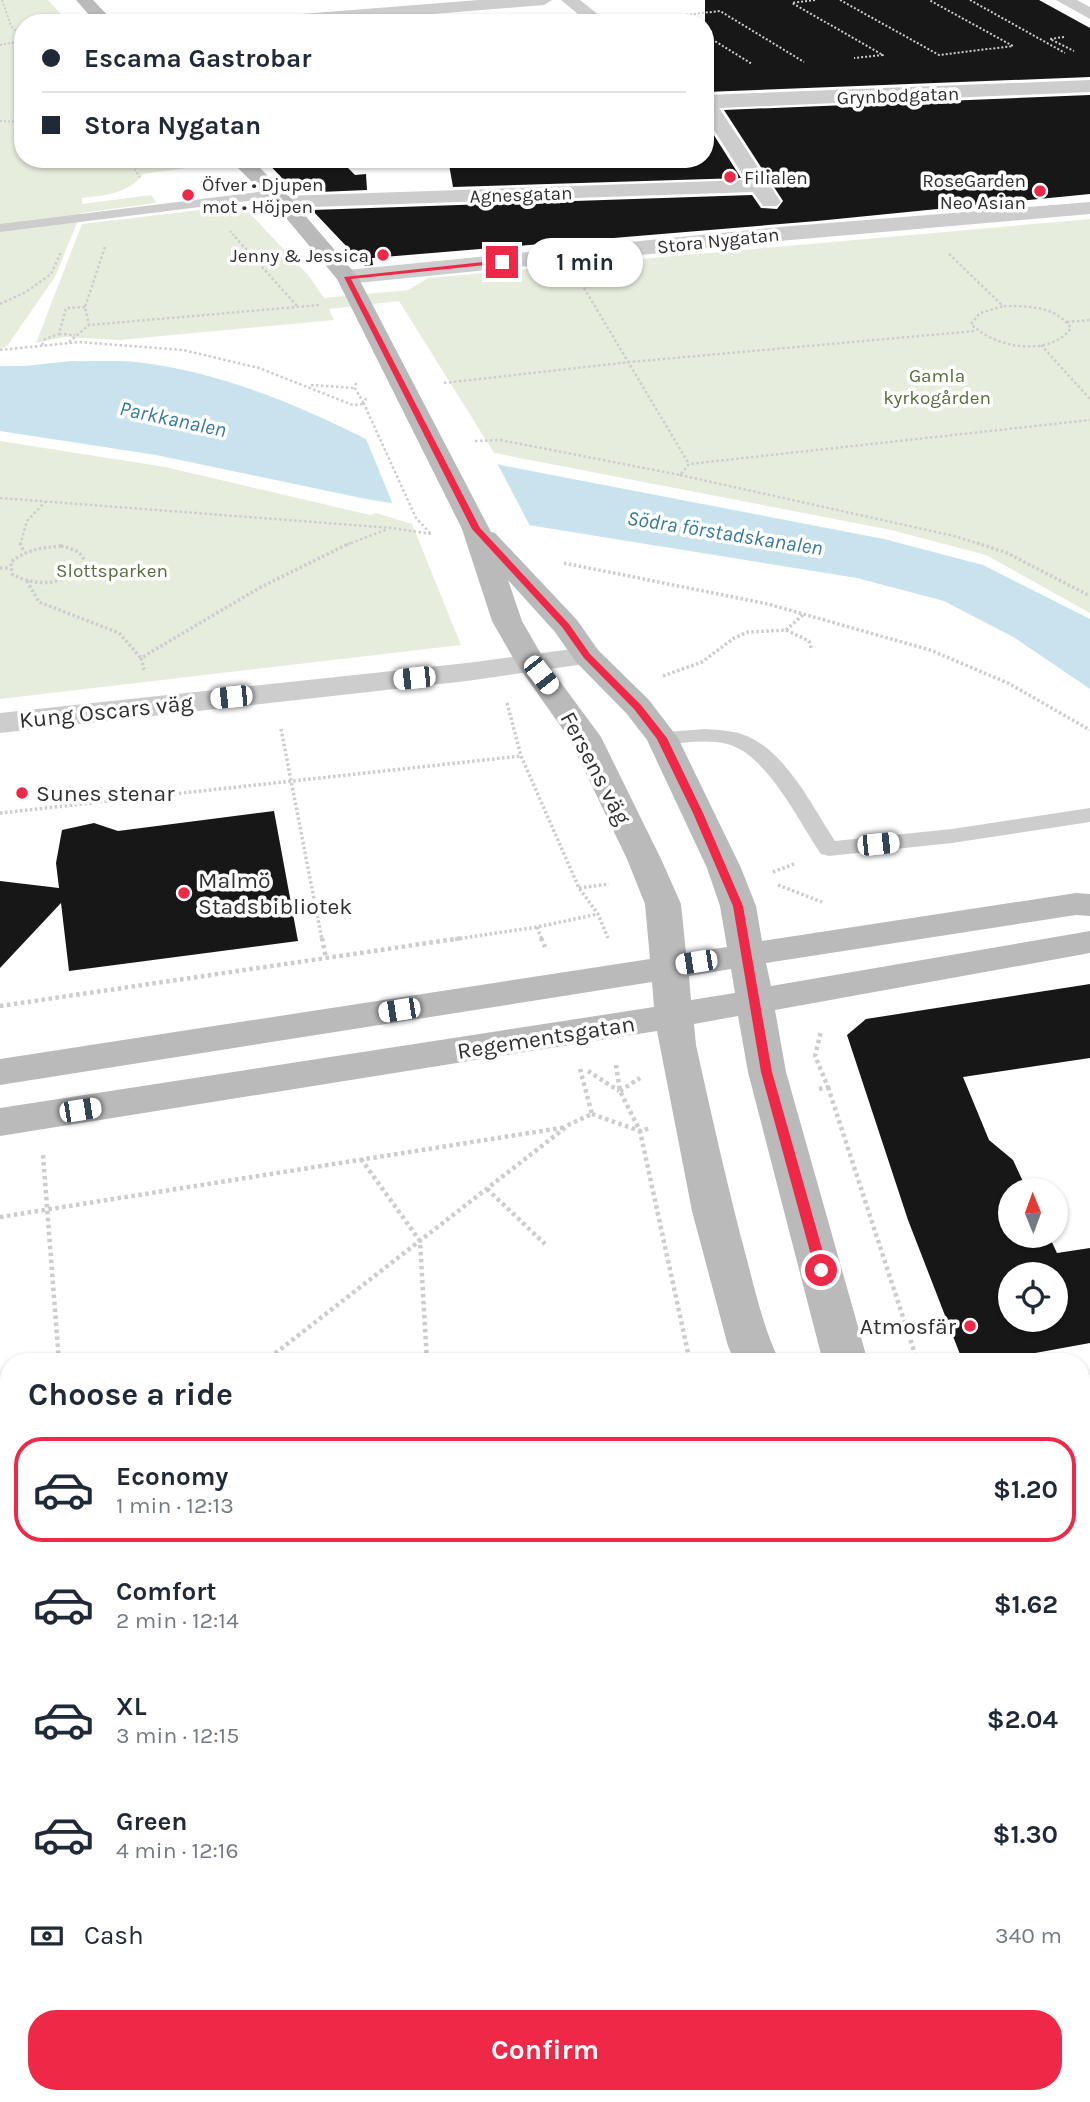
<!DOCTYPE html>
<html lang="en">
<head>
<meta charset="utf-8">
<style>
  body { margin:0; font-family:Karla,sans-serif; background:#f2f2f3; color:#1f2937; height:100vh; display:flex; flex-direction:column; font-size:26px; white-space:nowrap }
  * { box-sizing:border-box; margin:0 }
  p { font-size:23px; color:#747a83 }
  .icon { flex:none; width:38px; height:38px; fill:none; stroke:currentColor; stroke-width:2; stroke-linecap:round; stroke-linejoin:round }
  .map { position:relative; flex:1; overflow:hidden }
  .sheet { position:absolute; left:0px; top:1353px; width:1090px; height:751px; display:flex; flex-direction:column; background:#fff; border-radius:28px 28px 0 0; box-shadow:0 2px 5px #0004 }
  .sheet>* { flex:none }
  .top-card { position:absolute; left:14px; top:14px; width:700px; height:154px; border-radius:28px; box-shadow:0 2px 5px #0004; display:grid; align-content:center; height:154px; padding:0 28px; background:#fff }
  .needle { width:46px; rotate:359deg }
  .tools { position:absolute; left:998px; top:1178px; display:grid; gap:14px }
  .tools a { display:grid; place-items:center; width:70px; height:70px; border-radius:50%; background:#fff; box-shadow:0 2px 5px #0004; font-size:35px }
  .end { position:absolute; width:32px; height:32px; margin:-16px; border:9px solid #f02848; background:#fff; box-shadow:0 0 0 4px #fff }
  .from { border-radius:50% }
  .bubble { position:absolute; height:49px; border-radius:24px; background:#fff; box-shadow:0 2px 5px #0004; font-size:23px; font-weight:700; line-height:49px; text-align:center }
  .car { position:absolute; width:21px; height:42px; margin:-21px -10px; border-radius:9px; box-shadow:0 0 5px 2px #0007; background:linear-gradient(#fff 24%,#345 0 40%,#fff 0 76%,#345 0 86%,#fff 0) }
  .top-card b { display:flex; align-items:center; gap:24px; height:66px; font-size:26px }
  .top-card b+b { border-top:2px solid #e0e1e3 }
  .top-card i { width:18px; height:18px; background:#1f2937 }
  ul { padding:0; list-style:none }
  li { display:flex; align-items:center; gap:21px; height:105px; margin:0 14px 10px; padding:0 14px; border:4px solid transparent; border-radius:28px }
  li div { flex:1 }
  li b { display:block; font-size:26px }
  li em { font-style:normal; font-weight:700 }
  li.active { border-color:#f02848 }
  li>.icon { width:63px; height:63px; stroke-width:1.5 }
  h2 { padding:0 28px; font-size:32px; line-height:84px }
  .pay { display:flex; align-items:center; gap:18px; height:77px; padding:0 28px; font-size:26px }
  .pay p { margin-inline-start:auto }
  .primary-button { display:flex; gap:14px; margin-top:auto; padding:14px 28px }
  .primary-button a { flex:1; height:80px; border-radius:28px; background:#f02848; color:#fff; font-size:28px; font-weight:700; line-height:80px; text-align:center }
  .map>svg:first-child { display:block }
</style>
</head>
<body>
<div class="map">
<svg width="1090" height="2102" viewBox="0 0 1090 2102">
  <rect width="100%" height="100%" fill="#fff"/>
  <g fill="#e7eddd">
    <path d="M0,0H48L69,23H23V159H195L201,166L143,174C128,194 106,195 82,198V204L151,195L157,203L81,213L55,277L7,346L0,349Z"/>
    <polygon points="242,205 309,276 324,298 408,290 428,278 1090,219 1090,613 986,555 891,530 494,453 399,301 329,309 334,320 119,340 64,337 36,343 82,224"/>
    <polygon points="0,441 165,467 370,515 376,513 412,524 461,645 0,699"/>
  </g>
  <path fill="#c8e3ee" d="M72,361C93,362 115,360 136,362C217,371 294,403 366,439L884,539L983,565L1090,619V689L1015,638L944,601L857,578L366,499L156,455L0,431V366H24Z"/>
  <polygon fill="#fff" points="364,434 496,461 532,530 394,507"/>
  <g fill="#171717" fill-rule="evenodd">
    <polygon points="705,0 1039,0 1090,28 1090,77 705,92"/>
    <polygon points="1090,95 1090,194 817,221 372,258 373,265 365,266 312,210 752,195 761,208 777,209 783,201 724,110"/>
    <polygon points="705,121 741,178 453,187 448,159 705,159"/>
    <polygon points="264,159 339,159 355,175 366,174 367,190 296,193"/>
    <polygon points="274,811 298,941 69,971 61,903 0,968 0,881 59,888 56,863 62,830 94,823 118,831"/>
    <path d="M1090,984V1058L963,1077L989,1140L1013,1160L1027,1190H1010V1236H1049L1057,1253L1090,1248V1343L986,1362H963L908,1220L847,1035L866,1019ZM1010,1274H1055V1320H1010Z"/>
  </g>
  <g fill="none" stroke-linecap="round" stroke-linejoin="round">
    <g stroke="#cdcdcd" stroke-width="2" stroke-dasharray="2 2" stroke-linecap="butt">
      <polyline points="2,0 11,26 23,38"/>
      <polyline points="815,0 792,3 883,55 854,58"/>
      <polyline points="840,0 939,55 1013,46 929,0"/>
      <polyline points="970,0 1065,53"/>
      <polyline points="686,23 675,16 720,11 804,62"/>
      <polyline points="705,35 752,64"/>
      <polyline points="1064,37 1050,39 1074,51"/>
      <polyline points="0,45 23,41"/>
      <polyline points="0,121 23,122"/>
      <polyline points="128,159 141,179"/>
      <polyline points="230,231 237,239"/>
    </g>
    <g stroke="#cdcdcd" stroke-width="2.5" stroke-dasharray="2.5 2.5" stroke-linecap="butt">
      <polyline points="235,237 298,307"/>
      <polyline points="105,247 85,307 89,325 320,305"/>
      <polyline points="949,254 1003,306"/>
      <polyline points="584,288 689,464"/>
      <polyline points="0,304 26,292 51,274 61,252"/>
      <path d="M1004,306C1029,306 1055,306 1071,328C1049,358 995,348 971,324L980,313Z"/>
      <polyline points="1067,322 1090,320"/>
      <polyline points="59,334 75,335"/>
      <polyline points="69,342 89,325"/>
      <polyline points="42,345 45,339 59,334 66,308 85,307"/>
      <polyline points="1041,345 1090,399"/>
      <polyline points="0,350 79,342 183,350 259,368 353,405 364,404 355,388 356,383"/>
      <polyline points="444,383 630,362 975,331"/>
      <polyline points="311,385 355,388"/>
      <polyline points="366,398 364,404 416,518 430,533"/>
      <polyline points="475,441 500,440 680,475 689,464 1090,420"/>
      <polyline points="680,475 954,536 983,545"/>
      <polyline points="0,498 392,528 431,534"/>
      <polyline points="20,545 27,521 45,502"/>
      <polyline points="346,545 388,529"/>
    </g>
    <g stroke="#cdcdcd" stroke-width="3.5" stroke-dasharray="2.5 2.5" stroke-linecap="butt">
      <polyline points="20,543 24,552"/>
      <polyline points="977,543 1007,553 1090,596"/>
      <path d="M61,546C72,549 83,551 85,564C65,585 37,588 12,574L11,562C28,549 40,548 61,546Z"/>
      <polyline points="564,563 768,604 930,650 1008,683 1090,730"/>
      <polyline points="0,568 9,568"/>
      <polyline points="27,581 39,602 119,633 141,658"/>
      <polyline points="786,630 804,614"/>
      <polyline points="144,670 141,658 261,587 350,543"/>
      <polyline points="663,676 702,662 734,638 748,632 786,630 809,641 812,650"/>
      <polyline points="507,703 521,756 579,888 598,914 608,938"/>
      <polyline points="281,729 322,940"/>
      <polyline points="0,813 521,756"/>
      <polyline points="773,872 794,864"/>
      <polyline points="778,885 822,902"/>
      <polyline points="579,888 609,884"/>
      <polyline points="537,927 542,940"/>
      <polyline points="450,940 537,927 598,914"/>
    </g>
    <g stroke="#cdcdcd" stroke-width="4.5" stroke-dasharray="3.5 3.5" stroke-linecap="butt">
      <polyline points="322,938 326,958"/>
      <polyline points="541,938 545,947"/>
      <polyline points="0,1006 462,938"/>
      <polyline points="616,1065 620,1091 640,1131 690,1362"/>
      <polyline points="588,1071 619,1091"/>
      <polyline points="828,1087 916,1357 927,1362"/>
      <polyline points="819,1089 828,1087 815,1056 821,1031"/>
      <polyline points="620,1091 640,1078"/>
      <polyline points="592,1114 640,1131 650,1128"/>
      <polyline points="43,1155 59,1362"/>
      <polyline points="361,1159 420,1241 427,1362"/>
      <polyline points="487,1189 545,1244"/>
      <polyline points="0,1217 567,1127"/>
      <polyline points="264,1362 570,1124 592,1114 580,1069"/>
    </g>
    <g stroke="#cdcdcd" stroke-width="6" stroke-dasharray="4.5 4.5" stroke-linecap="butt">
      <polyline points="1082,1888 1090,1915"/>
      <polyline points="0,1992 9,1990"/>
      <polyline points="125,2095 125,2102"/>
      <polyline points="853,2095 854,2102"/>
    </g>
    <g fill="#cdcdcd" fill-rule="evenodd">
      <polygon points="274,190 279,191 279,197 0,232 0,224"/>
      <path d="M705,729C722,730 739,731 753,739C790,759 813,808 835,841L952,829L1090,808V822L952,843L829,856L821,854C799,822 767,754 727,744C707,739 682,743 662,745L654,743L651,738L654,733Z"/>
    </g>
    <g fill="#cdcdcd" fill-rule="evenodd">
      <polygon points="479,0 552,0 544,5 320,23 242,23 251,18"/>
      <polygon points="561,0 580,0 609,23 589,23"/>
      <polygon points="1056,0 1077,0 1090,7 1090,19"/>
      <polygon points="1090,80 1090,92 719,108 781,202 777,206 763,206 753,192 283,208 276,206 272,202 276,198 283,196 746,180 705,116 705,95"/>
      <polygon points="1090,202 1090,214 791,240 347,284 339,282 336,277 339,272 347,270 791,226"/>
      <polygon points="587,647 598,650 602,656 598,662 467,681 0,733 0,713 467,663"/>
      <polygon points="1090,1398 1090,1434 1082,1435 1082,1399"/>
      <polygon points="301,2095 385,2095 382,2102 298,2102"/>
    </g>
    <g fill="#bababa" fill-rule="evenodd">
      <polygon points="76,0 93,0 115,23 96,23"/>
      <path d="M229,159H251L290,198L358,277L491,532L495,533L577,620L598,650L649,700L678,738L741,868L756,906L762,941L1076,893L1090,894V916L1076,915L766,963L771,986L1090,931V953L775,1010L786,1072L868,1362H823L748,1072L738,1016L694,1024L696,1045C712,1117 728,1189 747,1260C756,1294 764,1330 780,1362H735L728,1346L692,1211L657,1031L0,1136V1108L654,1007L652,982L0,1085V1059L650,959L645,904L627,859L569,738L516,663L492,621L462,529L337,279L276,206ZM508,580L555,632L576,662L627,714L647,740L707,868L720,906L727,947L686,953L681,904L661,859L601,737L545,661L522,621ZM731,969L735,993L691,1000L689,976Z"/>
      <polygon points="966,2095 1026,2095 1028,2102 968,2102"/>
    </g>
  </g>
  <polygon fill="#f02848" points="502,260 505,263 351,279 480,528 569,624 590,654 641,705 667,738 703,813 743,906 772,1072 828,1270 826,1273 817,1273 815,1270 761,1072 733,906 693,813 657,739 634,709 584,658 562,627 472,529 344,277"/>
  <g fill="#f02848" stroke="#fff" stroke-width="2.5">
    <circle cx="730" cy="177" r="7"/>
    <circle cx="1040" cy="191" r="7"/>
    <circle cx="188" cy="195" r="7"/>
    <circle cx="383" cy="255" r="7"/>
    <circle cx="22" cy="793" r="7"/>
    <circle cx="184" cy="893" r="7"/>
    <circle cx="970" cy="1326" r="7"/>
  </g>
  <g text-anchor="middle" stroke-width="7" stroke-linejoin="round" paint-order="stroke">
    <g font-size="19" fill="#303030" stroke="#fff">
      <text transform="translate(898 95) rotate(-2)" y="7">Grynbodgatan</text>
      <text transform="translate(521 194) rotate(-2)" y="7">Agnesgatan</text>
      <text transform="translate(718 240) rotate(-6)" y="7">Stora Nygatan</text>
    </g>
    <g font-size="19" fill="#303030" stroke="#fff" text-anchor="start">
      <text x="744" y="184">Filialen</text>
      <text x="1026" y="187" text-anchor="end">RoseGarden<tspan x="1026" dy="22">Neo Asian</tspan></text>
      <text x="202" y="191">Öfver • Djupen<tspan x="202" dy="22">mot • Höjpen</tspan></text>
      <text x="369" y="262" text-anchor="end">Jenny &amp; Jessica</text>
    </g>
    <g font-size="19" fill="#576e3a" stroke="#fff">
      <text x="937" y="382">Gamla<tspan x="937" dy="22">kyrkogården</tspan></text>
      <text x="112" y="577">Slottsparken</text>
    </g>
    <g font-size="21" font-style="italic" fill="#387a97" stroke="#fff">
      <text transform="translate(173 419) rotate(12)" y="7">Parkkanalen</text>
      <text transform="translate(725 533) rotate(9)" y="7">Södra förstadskanalen</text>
    </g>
    <g font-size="23" fill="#303030" stroke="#fff">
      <text transform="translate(106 711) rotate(-6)" y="8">Kung Oscars väg</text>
      <text transform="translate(596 768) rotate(62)" y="8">Fersens väg</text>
      <text transform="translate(546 1037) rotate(-9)" y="8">Regementsgatan</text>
    </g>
    <g font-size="23" fill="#303030" stroke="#fff" text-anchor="start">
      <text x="36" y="801">Sunes stenar</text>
      <text x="198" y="888">Malmö<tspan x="198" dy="26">Stadsbibliotek</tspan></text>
      <text x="956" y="1334" text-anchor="end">Atmosfär</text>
    </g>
  </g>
</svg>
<div class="tools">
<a><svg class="needle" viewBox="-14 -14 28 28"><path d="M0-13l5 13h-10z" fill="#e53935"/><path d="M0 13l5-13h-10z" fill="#747a83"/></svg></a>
<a><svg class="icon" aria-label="locate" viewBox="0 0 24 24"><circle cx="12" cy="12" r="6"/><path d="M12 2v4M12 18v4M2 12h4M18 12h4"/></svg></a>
</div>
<i class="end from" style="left:821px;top:1270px"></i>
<i class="end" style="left:502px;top:262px"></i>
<div class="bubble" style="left:527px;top:238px;width:116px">1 min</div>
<i class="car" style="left:541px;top:675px;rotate:142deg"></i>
<i class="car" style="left:414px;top:678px;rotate:264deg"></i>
<i class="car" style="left:231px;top:697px;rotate:264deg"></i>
<i class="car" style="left:878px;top:844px;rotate:84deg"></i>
<i class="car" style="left:696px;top:962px;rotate:261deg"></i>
<i class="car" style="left:399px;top:1010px;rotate:261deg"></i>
<i class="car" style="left:80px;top:1110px;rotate:81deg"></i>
<div class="top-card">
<b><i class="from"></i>Escama Gastrobar</b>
<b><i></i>Stora Nygatan</b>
</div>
<section class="sheet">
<h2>Choose a ride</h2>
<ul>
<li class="active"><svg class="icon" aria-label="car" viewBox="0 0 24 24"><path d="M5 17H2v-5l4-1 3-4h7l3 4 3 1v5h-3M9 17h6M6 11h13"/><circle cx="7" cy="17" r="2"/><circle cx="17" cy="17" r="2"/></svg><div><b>Economy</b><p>1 min · 12:13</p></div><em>$1.20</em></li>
<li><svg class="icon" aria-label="car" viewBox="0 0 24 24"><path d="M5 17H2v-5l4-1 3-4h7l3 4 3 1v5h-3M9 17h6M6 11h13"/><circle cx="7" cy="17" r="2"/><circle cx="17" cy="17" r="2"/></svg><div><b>Comfort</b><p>2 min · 12:14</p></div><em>$1.62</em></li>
<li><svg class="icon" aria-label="car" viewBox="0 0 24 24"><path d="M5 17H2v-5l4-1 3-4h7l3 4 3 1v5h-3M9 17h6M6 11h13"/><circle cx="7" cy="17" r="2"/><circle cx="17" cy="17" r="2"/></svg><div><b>XL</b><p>3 min · 12:15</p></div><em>$2.04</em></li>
<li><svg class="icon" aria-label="car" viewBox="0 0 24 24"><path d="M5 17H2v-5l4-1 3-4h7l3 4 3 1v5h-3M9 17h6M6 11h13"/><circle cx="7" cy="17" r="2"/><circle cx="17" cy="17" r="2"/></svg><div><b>Green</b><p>4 min · 12:16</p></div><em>$1.30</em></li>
</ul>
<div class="pay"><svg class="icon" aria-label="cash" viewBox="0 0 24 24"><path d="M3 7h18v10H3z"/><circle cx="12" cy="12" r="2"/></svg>Cash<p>340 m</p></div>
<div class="primary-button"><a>Confirm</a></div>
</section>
</div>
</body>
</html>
